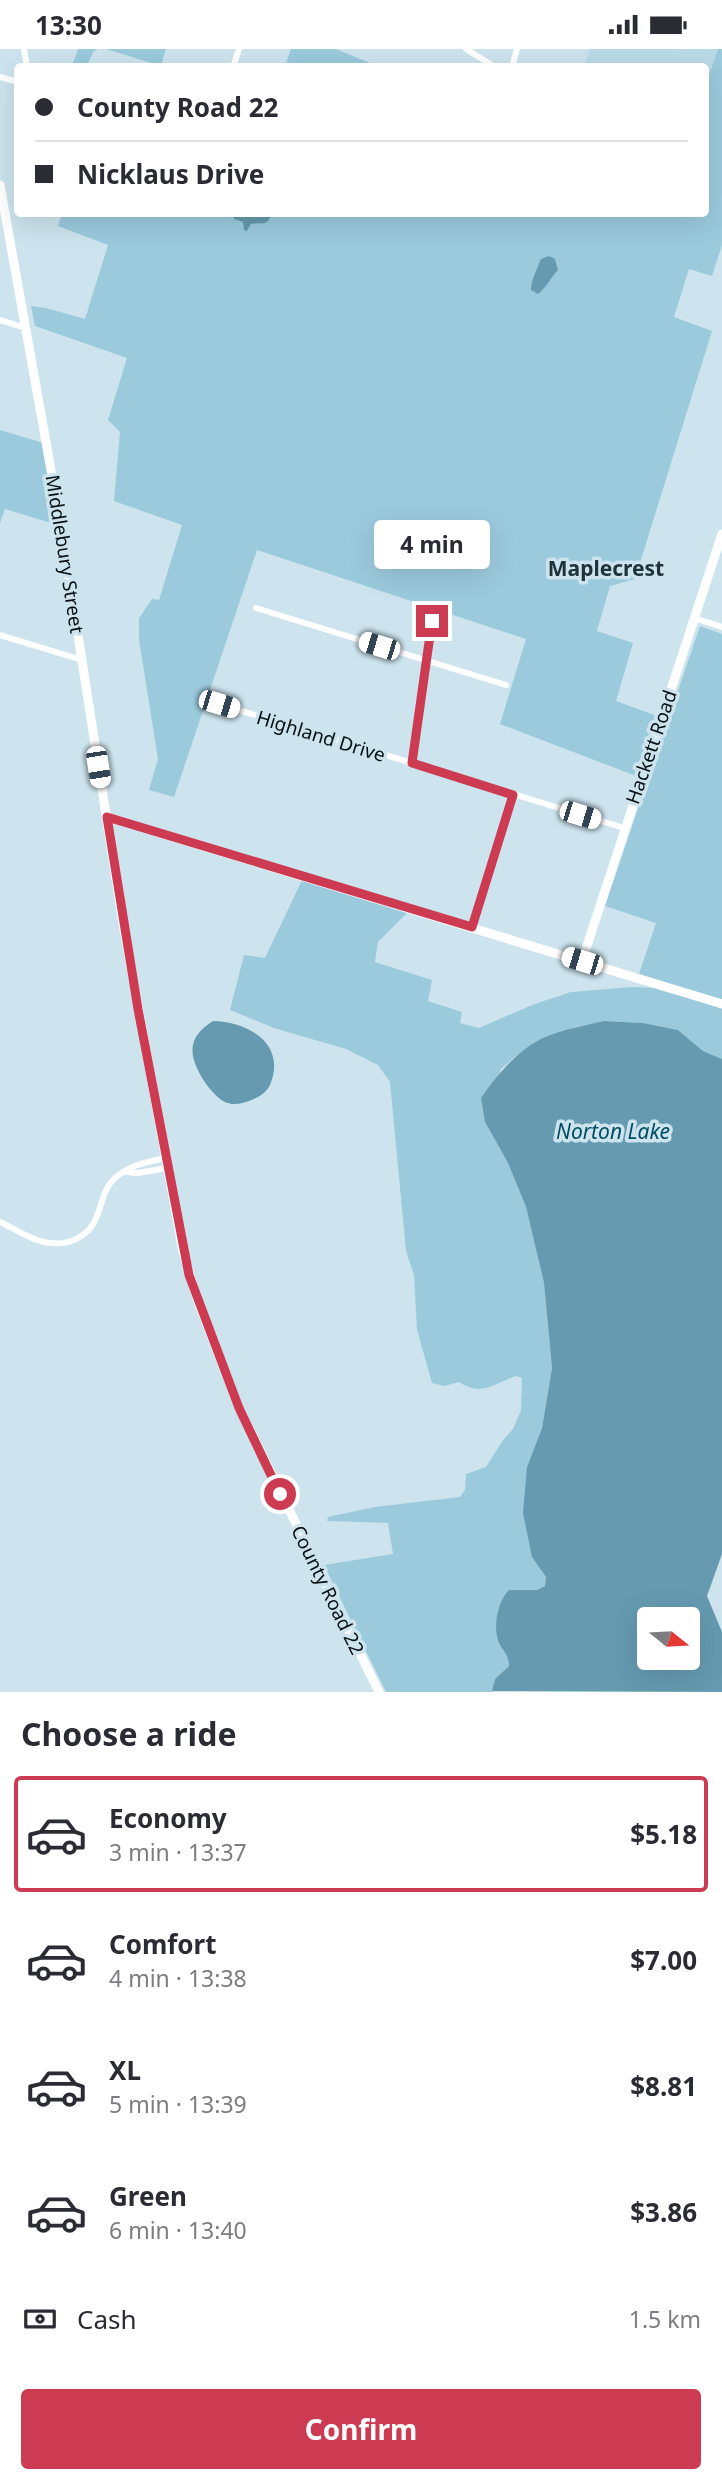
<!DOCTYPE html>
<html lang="en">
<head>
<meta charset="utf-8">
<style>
  body { margin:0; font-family:"Noto Sans",sans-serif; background:#f7f7f7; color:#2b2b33; height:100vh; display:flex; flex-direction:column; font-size:26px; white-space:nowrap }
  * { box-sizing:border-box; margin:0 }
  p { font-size:23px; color:#7c7c81 }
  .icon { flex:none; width:38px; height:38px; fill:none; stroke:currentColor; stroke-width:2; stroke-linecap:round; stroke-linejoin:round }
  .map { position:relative; height:1643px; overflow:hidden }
  .details { display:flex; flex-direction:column; background:#fff; flex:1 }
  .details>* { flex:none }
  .guide { position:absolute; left:14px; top:14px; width:695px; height:154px; border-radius:7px; box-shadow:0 7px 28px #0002; display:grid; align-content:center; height:154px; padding:0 21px; background:#fff }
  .needle { width:46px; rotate:108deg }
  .fabs { position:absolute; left:637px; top:1558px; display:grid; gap:14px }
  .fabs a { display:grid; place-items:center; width:63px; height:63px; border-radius:7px; background:#fff; box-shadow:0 7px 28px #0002; font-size:35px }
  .end { position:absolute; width:32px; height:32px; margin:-16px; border:9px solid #cc3b52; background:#fff; box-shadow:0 0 0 4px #fff }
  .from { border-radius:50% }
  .bubble { position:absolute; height:49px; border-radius:7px; background:#fff; box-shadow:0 7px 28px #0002; font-size:23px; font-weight:700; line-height:49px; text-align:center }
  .car { position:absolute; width:21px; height:42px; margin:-21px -10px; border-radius:9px; box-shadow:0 0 5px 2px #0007; background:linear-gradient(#fff 24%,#345 0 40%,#fff 0 76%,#345 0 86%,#fff 0) }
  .guide b { display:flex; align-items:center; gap:24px; height:66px; font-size:26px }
  .guide b+b { border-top:2px solid #e1e1e2 }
  .guide i { width:18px; height:18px; background:#2b2b33 }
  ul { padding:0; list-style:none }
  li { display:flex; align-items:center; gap:21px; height:116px; margin:0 14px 10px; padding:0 7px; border:4px solid transparent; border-radius:7px }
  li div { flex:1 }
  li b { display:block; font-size:26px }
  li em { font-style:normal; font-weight:700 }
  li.on { border-color:#cc3b52 }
  li>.icon { width:63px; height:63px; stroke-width:1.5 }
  h2 { padding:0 21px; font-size:32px; line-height:84px }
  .pay { display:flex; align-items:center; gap:18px; height:77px; padding:0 21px; font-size:26px }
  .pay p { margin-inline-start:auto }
  .cta { display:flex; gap:14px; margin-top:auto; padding:14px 21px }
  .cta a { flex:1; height:80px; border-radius:7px; background:#cc3b52; color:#fff; font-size:28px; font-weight:700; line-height:80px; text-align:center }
  .status { display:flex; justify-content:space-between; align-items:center; height:49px; padding:0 35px; background:#fff; direction:ltr }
  .status svg { height:19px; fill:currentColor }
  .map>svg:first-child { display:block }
</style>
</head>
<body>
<div class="status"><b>13:30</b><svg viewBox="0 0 49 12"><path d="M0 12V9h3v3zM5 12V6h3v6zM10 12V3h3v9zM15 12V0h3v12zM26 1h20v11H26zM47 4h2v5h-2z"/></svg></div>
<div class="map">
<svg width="722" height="1643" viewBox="0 0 722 1643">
  <rect width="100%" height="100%" fill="#cde4ee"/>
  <polygon fill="#bbdae8" points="590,0 718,0 705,37 705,18 584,17"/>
  <g fill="#9bcadd">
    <polygon points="78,0 97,0 93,3 87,17 72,17"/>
    <polygon points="106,0 166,0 161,17"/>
    <polygon points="291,0 336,0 377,17 285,17"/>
    <path d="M718,0H722V196L712,227L689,220L674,268L712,282L635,530L610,537L597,582L633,594L616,652L657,667L636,727L500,675L526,590L257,501L174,748L149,741L158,710L139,591V569L152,550L159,551L182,476L114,452L120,383L108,371L127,309L35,277L31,257L46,259L85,270L108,196L58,177L62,165H232L234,170L244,173L249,180L251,175C262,173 267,178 272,164H705V37Z"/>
    <polygon points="0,381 47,395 61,477 5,460 0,474"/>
    <polygon points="700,577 722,585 722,955 639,925 656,874 605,857"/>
    <path d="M302,831L408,863L378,893L375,913L432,931L428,952L462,963L460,974L479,979L532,956L571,943L631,938L655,939L722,958V1010L703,1002L678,981L643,974L604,972L553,985L518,1005L501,1020L485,1073L508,1114L526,1158L544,1234L552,1319L542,1379L527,1418L532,1508L546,1528L545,1537L537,1541H509L499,1594L509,1608V1617L495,1630L493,1643H386L324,1516L393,1505L388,1474L327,1472L328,1468L375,1458L460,1448L465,1441L466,1425L486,1418L503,1391L513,1380L521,1361L522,1329L516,1327C493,1335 482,1348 459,1333L444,1337L432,1334L417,1281L414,1226L406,1202L390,1033L378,1016L346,1000L274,979L230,961L244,906L265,909Z"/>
  </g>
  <g fill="#659ab0" fill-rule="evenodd">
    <path d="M232,165V164L272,165C267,178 262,173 251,175L247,182L244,181L243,173L234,170Z"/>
    <path d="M549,207L555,210L558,221C551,228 547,238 538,245L531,241C531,231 537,220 541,210Z"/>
    <path d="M213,972C249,973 287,995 270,1036C266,1044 258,1049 249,1052C240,1055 232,1057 223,1052C209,1043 189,1014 193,996C195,985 204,978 213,972Z"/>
    <path d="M604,972L643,974L678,981L703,1002L722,1010V1505L707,1547L722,1583V1643L492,1642L495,1630L509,1617C509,1607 505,1604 500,1596C492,1581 497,1553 509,1541H537L545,1537L546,1528L532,1508L523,1464L527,1418L542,1379L552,1319L544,1234L526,1158L508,1114L485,1073L481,1049C500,1022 523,994 556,984C571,979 588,976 604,972ZM649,1570H688V1608H649Z"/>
  </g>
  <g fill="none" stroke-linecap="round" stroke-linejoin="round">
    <g stroke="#fff" stroke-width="6">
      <polyline points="24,0 27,18"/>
      <polyline points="466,0 495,18"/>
      <polyline points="233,18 239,0"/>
      <polyline points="512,18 517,0"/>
      <polyline points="0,28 18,33"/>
      <polyline points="0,271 26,279"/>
      <polyline points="256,559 506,636"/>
      <polyline points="694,569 722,578"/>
      <polyline points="0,586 82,611"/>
      <polyline points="219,655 624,779"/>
      <polyline points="412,714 432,572"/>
      <polyline points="472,878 513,746"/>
      <polyline points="125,1123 138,1124 167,1119"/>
      <path d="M0,1173C14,1179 29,1190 44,1193C67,1198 89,1189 97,1167C102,1155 103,1142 112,1132C126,1117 146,1113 165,1109"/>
    </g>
    <g stroke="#fff" stroke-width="9">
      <polyline points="0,136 61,477 123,875 183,1203 197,1250 239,1359 379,1643"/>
      <polyline points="107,768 722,955"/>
      <polyline points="582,912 722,485"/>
    </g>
  </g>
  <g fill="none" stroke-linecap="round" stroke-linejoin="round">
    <polyline stroke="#cc3b52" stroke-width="9" points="280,1445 239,1359 189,1226 138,960 107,768 472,878 513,746 412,714 432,572"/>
  </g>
  <g text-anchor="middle" stroke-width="7" stroke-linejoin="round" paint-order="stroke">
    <g font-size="19" fill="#081013" stroke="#cde4ee">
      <text transform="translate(65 505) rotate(81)" y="7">Middlebury Street</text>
      <text transform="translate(321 687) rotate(17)" y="7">Highland Drive</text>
      <text transform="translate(651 698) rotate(-71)" y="7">Hackett Road</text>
      <text transform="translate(328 1541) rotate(64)" y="7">County Road 22</text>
    </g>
    <g font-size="21" font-weight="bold" fill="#20323a" stroke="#cde4ee">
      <text x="606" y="527">Maplecrest</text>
    </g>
    <g font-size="21" font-style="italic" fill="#004d64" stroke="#cde4ee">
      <text x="613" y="1090">Norton Lake</text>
    </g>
  </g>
</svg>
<div class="fabs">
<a><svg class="needle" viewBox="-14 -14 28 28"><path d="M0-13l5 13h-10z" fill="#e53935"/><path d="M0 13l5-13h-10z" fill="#7c7c81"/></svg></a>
</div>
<i class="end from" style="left:280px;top:1445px"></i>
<i class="end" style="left:432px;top:572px"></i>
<div class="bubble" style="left:374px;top:471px;width:116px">4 min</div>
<i class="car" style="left:379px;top:597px;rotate:287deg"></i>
<i class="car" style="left:219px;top:655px;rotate:107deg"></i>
<i class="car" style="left:98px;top:718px;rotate:171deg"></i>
<i class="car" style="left:580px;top:766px;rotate:107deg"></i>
<i class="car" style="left:582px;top:912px;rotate:287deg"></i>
<div class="guide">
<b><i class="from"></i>County Road 22</b>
<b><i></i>Nicklaus Drive</b>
</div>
</div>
<section class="details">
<h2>Choose a ride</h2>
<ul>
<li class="on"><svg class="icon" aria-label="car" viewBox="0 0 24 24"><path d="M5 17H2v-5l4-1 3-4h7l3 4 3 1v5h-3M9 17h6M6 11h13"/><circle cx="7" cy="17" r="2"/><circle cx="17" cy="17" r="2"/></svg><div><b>Economy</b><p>3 min · 13:37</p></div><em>$5.18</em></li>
<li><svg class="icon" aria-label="car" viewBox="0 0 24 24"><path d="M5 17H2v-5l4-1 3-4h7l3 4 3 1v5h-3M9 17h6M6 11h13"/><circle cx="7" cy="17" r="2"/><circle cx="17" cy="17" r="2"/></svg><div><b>Comfort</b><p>4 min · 13:38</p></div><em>$7.00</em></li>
<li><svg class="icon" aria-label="car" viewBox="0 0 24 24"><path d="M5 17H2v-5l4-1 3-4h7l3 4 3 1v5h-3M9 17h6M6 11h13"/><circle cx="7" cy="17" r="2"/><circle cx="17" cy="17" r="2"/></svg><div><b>XL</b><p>5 min · 13:39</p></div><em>$8.81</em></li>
<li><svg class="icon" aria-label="car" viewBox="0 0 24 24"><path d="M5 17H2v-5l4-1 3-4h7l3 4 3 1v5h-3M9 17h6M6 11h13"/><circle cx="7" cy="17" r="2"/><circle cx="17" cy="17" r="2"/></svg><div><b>Green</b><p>6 min · 13:40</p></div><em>$3.86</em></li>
</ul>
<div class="pay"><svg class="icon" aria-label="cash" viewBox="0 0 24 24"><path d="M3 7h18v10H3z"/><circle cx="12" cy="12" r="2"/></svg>Cash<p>1.5 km</p></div>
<div class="cta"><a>Confirm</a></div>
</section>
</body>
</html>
